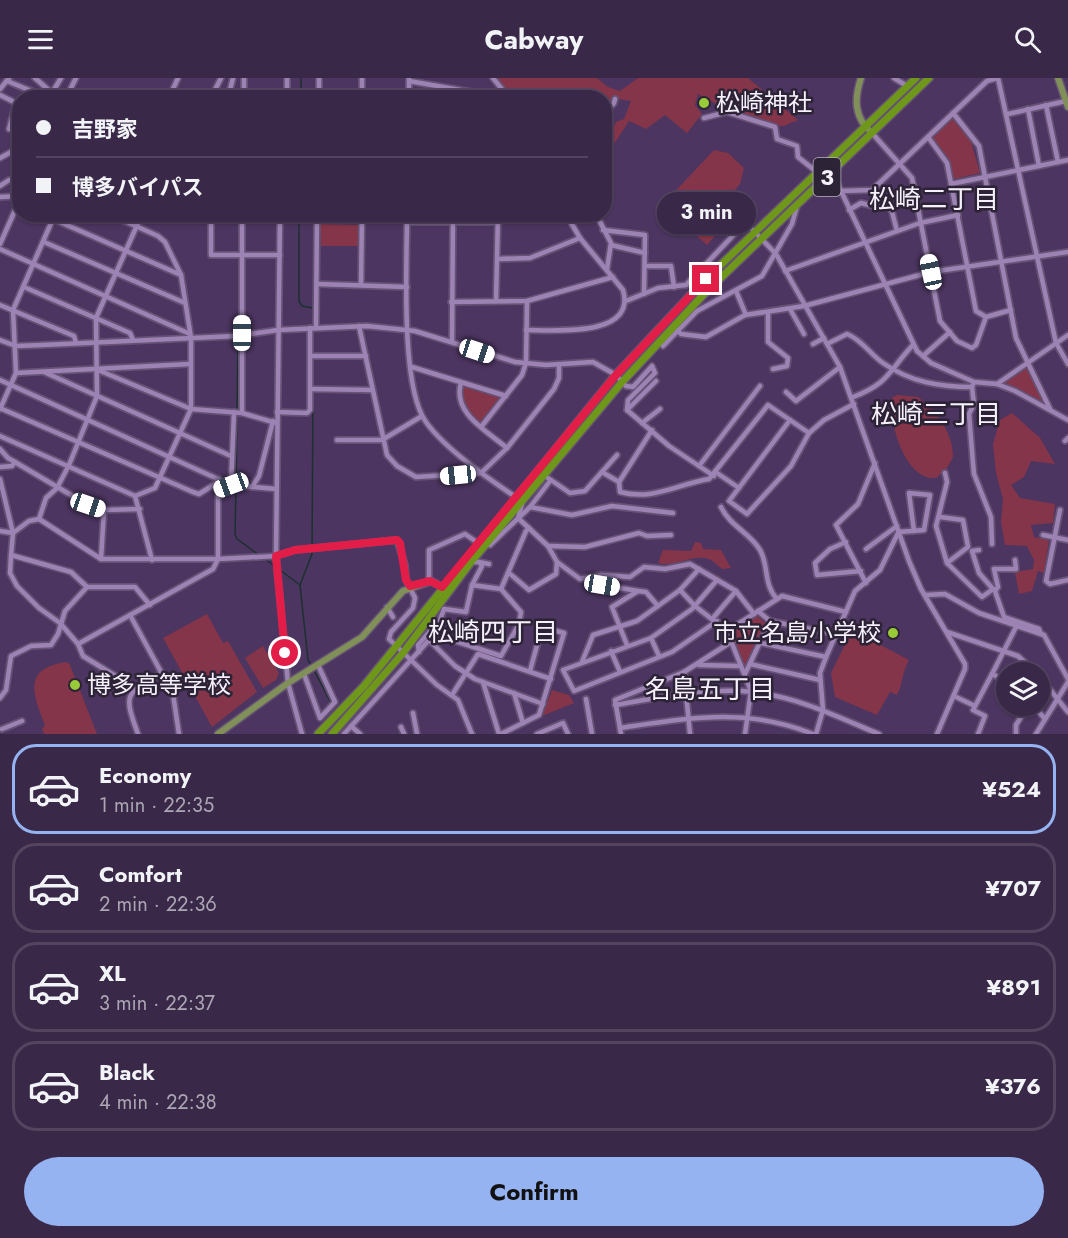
<!DOCTYPE html>
<html lang="en">
<head>
<meta charset="utf-8">
<style>
  body { margin:0; font-family:Jost,"Noto Sans JP",sans-serif; background:#443452; color:#f1f3f6; height:100vh; display:flex; flex-direction:column; font-size:22px; white-space:nowrap }
  * { box-sizing:border-box; margin:0 }
  p { font-size:20px; color:#aba6b4 }
  .icon { flex:none; width:33px; height:33px; fill:none; stroke:currentColor; stroke-width:2; stroke-linecap:round; stroke-linejoin:round }
  .map { position:relative; height:656px; overflow:hidden }
  .sheet { display:flex; flex-direction:column; background:#392848; flex:1 }
  .sheet>* { flex:none }
  .top-card { position:absolute; left:12px; top:12px; width:600px; height:132px; border-radius:24px; box-shadow:0 2px 4px #0004,0 0 0 2px #534460; display:grid; align-content:center; height:132px; padding:0 24px; background:#392848 }
  .fabs { position:absolute; left:996px; top:584px; display:grid; gap:12px }
  .fabs a { display:grid; place-items:center; width:54px; height:54px; border-radius:50%; background:#392848; box-shadow:0 2px 4px #0004,0 0 0 2px #534460; font-size:30px }
  .end { position:absolute; width:27px; height:27px; margin:-14px; border:8px solid #e11d48; background:#fff; box-shadow:0 0 0 3px #fff }
  .from { border-radius:50% }
  .bubble { position:absolute; height:42px; border-radius:21px; background:#392848; box-shadow:0 2px 4px #0004,0 0 0 2px #534460; font-size:20px; font-weight:700; line-height:42px; text-align:center }
  .car { position:absolute; width:18px; height:36px; margin:-18px -9px; border-radius:8px; box-shadow:0 0 4px 2px #0007; background:linear-gradient(#fff 24%,#345 0 40%,#fff 0 76%,#345 0 86%,#fff 0) }
  .top-card b { display:flex; align-items:center; gap:21px; height:57px; font-size:22px }
  .top-card b+b { border-top:2px solid #534460 }
  .top-card i { width:15px; height:15px; background:#f1f3f6 }
  ul { padding:10px 0 0; list-style:none }
  li { display:flex; align-items:center; gap:18px; height:90px; margin:0 12px 9px; padding:0 12px; border:3px solid #534460; border-radius:24px }
  li div { flex:1 }
  li b { display:block; font-size:22px }
  li em { font-style:normal; font-weight:700 }
  li.on { border-color:#95b2f1 }
  li>.icon { width:54px; height:54px; stroke-width:1.5 }
  .primary-button { display:flex; gap:12px; margin-top:auto; padding:12px 24px }
  .primary-button a { flex:1; height:69px; border-radius:36px; background:#95b2f1; color:#111; font-size:24px; font-weight:700; line-height:69px; text-align:center }
  header { display:flex; justify-content:space-between; align-items:center; height:78px; padding:0 24px; background:#392848; font-size:27px; font-weight:700 }
  .map>svg:first-child { display:block }
</style>
</head>
<body>
<header><svg class="icon" aria-label="menu" viewBox="0 0 24 24"><path d="M4 6h16M4 12h16M4 18h16"/></svg>Cabway<svg class="icon" aria-label="search" viewBox="0 0 24 24"><circle cx="10" cy="10" r="6"/><path d="M15 15l6 6"/></svg></header>
<div class="map">
<svg width="1068" height="656" viewBox="0 0 1068 656">
  <rect width="100%" height="100%" fill="#4c3560"/>
  <g fill="#843549">
    <path d="M497,0H597L608,9L620,13L638,0H748L798,42L784,48L769,47L716,26L698,16L695,27L702,36L687,55L665,37L646,51L629,43L612,69L605,67V58L610,57L616,44L624,41L631,23L613,20L605,29L604,20C574,19 513,30 497,0Z"/>
    <polygon points="952,40 970,60 980,95 954,101 948,80 931,59"/>
    <polygon points="714,72 728,75 744,90 740,106 729,119 725,146 707,167 687,149 667,122"/>
    <polygon points="320,146 359,147 359,168 321,168"/>
    <polygon points="1027,289 1045,325 1004,304"/>
    <path d="M463,307L501,318L481,344C469,336 455,323 463,307Z"/>
    <path d="M897,317L918,319C936,333 953,354 953,379L946,392L936,400C905,403 888,344 892,320Z"/>
    <polygon points="1012,335 1040,360 1055,386 1031,383 1024,399 1011,407 1020,420 1055,426 1053,445 1031,447 1034,459 1049,462 1044,495 1038,493 1032,513 1019,516 1015,494 1033,491 1034,482 1027,468 1005,467 1001,444 1003,421 996,395 993,366 1000,342"/>
    <path d="M695,464L701,465L703,471L721,472L731,490L723,491C718,489 715,484 711,482C695,474 675,490 658,485L663,472L691,473Z"/>
    <polygon points="207,536 223,565 228,563 257,614 212,649 163,560"/>
    <polygon points="755,537 767,546 745,589 730,553"/>
    <path d="M852,552L909,582C902,594 903,605 897,617L890,614L877,637L835,619L831,595Z"/>
    <polygon points="263,568 279,595 276,602 263,610 245,580"/>
    <path d="M67,584L70,587L97,656H44L42,651L45,647C33,616 22,590 67,584Z"/>
    <polygon points="552,612 569,617 574,625 542,638"/>
  </g>
  <g fill="none" stroke-linecap="round" stroke-linejoin="round">
    <g stroke="#1c312f" stroke-width="1.5">
      <polyline points="301,20 301,0"/>
      <polyline points="299,136 299,223 302,228 313,230 313,245"/>
      <polyline points="313,275 313,256"/>
      <polyline points="313,309 313,281"/>
      <polyline points="237,332 238,261"/>
      <polyline points="236,404 237,337"/>
      <polyline points="236,409 235,456 237,461 259,477"/>
      <polyline points="265,481 276,489"/>
      <polyline points="280,492 300,507"/>
      <polyline points="312,588 308,582 300,507 312,476 313,317"/>
      <polyline points="314,592 330,623"/>
    </g>
    <defs>
      <g id="minor">
        <polyline points="35,0 52,15 61,0"/>
        <polyline points="362,0 362,20"/>
        <polyline points="493,0 509,20"/>
        <polyline points="894,0 907,8"/>
        <polyline points="998,0 1056,265 1068,286"/>
        <polyline points="7,3 46,19 52,15"/>
        <polyline points="409,3 506,20"/>
        <polyline points="0,11 9,0"/>
        <polyline points="0,17 20,27"/>
        <polyline points="66,20 76,0"/>
        <polyline points="121,20 158,20"/>
        <polyline points="169,20 178,0"/>
        <polyline points="211,20 221,0"/>
        <polyline points="228,20 233,0"/>
        <polyline points="244,20 244,0"/>
        <polyline points="287,20 287,0"/>
        <polyline points="319,20 319,0"/>
        <polyline points="409,20 409,0"/>
        <polyline points="16,25 9,51 20,55"/>
        <polyline points="1046,27 1058,84"/>
        <polyline points="1028,31 1039,88"/>
        <polyline points="953,35 979,68 1016,260 1050,331"/>
        <polyline points="604,36 614,25 615,21"/>
        <polyline points="1008,36 1066,23"/>
        <polyline points="704,40 727,34 775,49 777,61 797,68 798,79 818,95"/>
        <polyline points="872,55 912,100 940,243 957,263 972,270 976,267 986,239"/>
        <polyline points="928,59 947,85 976,233 986,239 1011,232"/>
        <polyline points="0,80 20,69"/>
        <polyline points="832,94 917,273 931,285 974,304 997,306 1015,313 1068,342"/>
        <polyline points="951,106 1068,82"/>
        <polyline points="0,108 9,102 20,101"/>
        <polyline points="840,113 872,112 987,3 997,0"/>
        <polyline points="0,119 20,118"/>
        <polyline points="849,132 861,125 873,128 890,126 897,153"/>
        <polyline points="109,136 158,158 165,164 181,197 191,260 191,331 155,410 135,418"/>
        <polyline points="211,136 211,177 280,177"/>
        <polyline points="280,136 276,478 288,605 302,656"/>
        <path d="M407,136C407,184 400,308 426,344C445,371 489,401 517,420"/>
        <polyline points="596,136 611,165 607,191"/>
        <polyline points="53,141 181,197"/>
        <polyline points="407,144 498,144 516,136"/>
        <polyline points="603,152 645,157 644,216"/>
        <polyline points="44,164 185,225"/>
        <polyline points="0,166 20,121"/>
        <polyline points="611,167 645,175"/>
        <polyline points="0,171 190,256"/>
        <polyline points="498,181 530,180 580,160"/>
        <polyline points="645,188 671,188 674,209"/>
        <polyline points="785,193 920,145 958,137"/>
        <polyline points="317,206 407,209"/>
        <polyline points="361,207 362,136"/>
        <polyline points="24,209 130,255 133,262"/>
        <polyline points="736,213 746,237"/>
        <polyline points="496,223 498,136"/>
        <polyline points="626,223 658,210 686,207 743,147 748,147 776,176 840,289 909,483 921,511 965,586 965,591 937,656"/>
        <polyline points="451,224 527,223 613,199"/>
        <polyline points="0,227 74,258 76,265"/>
        <polyline points="790,231 804,256"/>
        <polyline points="768,235 768,264 788,280 787,288 773,291"/>
        <polyline points="359,248 387,377 397,388 416,399 481,395 507,370 554,311 559,300 559,287"/>
        <polyline points="673,248 681,256 706,259 745,237 804,228 931,194 1068,174"/>
        <polyline points="316,249 317,136"/>
        <path d="M526,252C553,252 637,260 623,212L580,160L566,136"/>
        <polyline points="0,262 16,268 42,267 236,258 278,252 367,248 415,253 515,284 546,287 593,284 616,297 626,308 633,309 652,288 655,295 628,322 627,332 669,368 714,398"/>
        <polyline points="452,264 453,136"/>
        <polyline points="813,266 824,260"/>
        <path d="M827,266L847,256C861,261 871,277 883,285C910,304 940,309 972,309L974,304"/>
        <polyline points="663,268 697,233 762,198 792,146 797,128"/>
        <polyline points="310,278 366,278"/>
        <polyline points="923,278 950,254"/>
        <polyline points="412,289 506,318"/>
        <polyline points="98,292 191,331 242,335 276,345"/>
        <polyline points="44,294 231,378"/>
        <polyline points="16,295 190,286"/>
        <polyline points="0,302 231,407 276,411"/>
        <path d="M461,305C452,335 487,353 507,370"/>
        <polyline points="997,306 1068,257"/>
        <polyline points="972,309 974,326 969,336 973,385 974,396 991,439 992,466"/>
        <polyline points="310,311 372,312"/>
        <polyline points="786,314 796,323 840,289"/>
        <path d="M853,319C889,305 888,294 912,268"/>
        <polyline points="0,330 193,414 199,416 215,406 219,401"/>
        <polyline points="0,331 16,295 13,232 55,136"/>
        <polyline points="627,332 656,303"/>
        <polyline points="277,334 307,335 310,332 310,250"/>
        <polyline points="242,335 242,136"/>
        <polyline points="790,342 729,423 747,436 791,388 809,355 824,342 854,326"/>
        <polyline points="642,345 660,331"/>
        <polyline points="481,349 522,297 526,285 527,223"/>
        <polyline points="0,358 135,418 152,482"/>
        <polyline points="337,362 382,362 422,338"/>
        <polyline points="1065,363 1068,360"/>
        <polyline points="0,371 8,380 88,427 104,432 140,431"/>
        <polyline points="699,388 760,308"/>
        <polyline points="0,389 12,388 15,384"/>
        <polyline points="602,394 619,404 652,352"/>
        <polyline points="717,395 739,410"/>
        <polyline points="945,395 947,404 936,448 947,485 982,519 993,511 995,513 1004,539 1039,551 1041,556"/>
        <polyline points="545,398 570,415 585,413 617,377"/>
        <polyline points="0,401 13,455 11,477"/>
        <path d="M619,404L620,414C653,423 678,406 709,401L768,327L809,355"/>
        <polyline points="231,407 234,334"/>
        <polyline points="252,409 259,398 273,343"/>
        <polyline points="522,426 518,440 548,468 557,484 580,501 601,497 630,499 644,489 665,491 690,486 736,513 754,536"/>
        <polyline points="530,429 572,437 612,428 673,435"/>
        <path d="M721,429C730,448 750,455 760,472C769,487 763,506 777,521"/>
        <polyline points="1060,432 1046,503 1050,506 1068,502"/>
        <polyline points="940,439 963,442 968,469 947,485"/>
        <polyline points="39,441 46,420 57,410 69,387 97,318 96,240 142,136"/>
        <polyline points="0,453 13,455"/>
        <polyline points="899,454 924,452 930,417 909,415 914,453"/>
        <polyline points="13,455 29,443 39,441 101,481 218,481 276,478 295,472 397,462 405,487 406,502 415,520 413,530 391,554 389,561 437,607 458,622 472,656"/>
        <polyline points="1043,457 1068,462"/>
        <polyline points="846,464 830,471 815,485 817,497 861,493"/>
        <polyline points="490,467 530,429 550,403"/>
        <polyline points="548,468 585,469 639,455 647,458 671,457"/>
        <polyline points="866,471 897,448"/>
        <polyline points="979,472 972,473 979,495 993,511"/>
        <polyline points="101,481 104,432"/>
        <polyline points="471,484 479,484 482,488 472,507"/>
        <polyline points="479,484 489,486"/>
        <polyline points="509,495 529,512 556,496 557,484"/>
        <polyline points="601,497 602,507 638,513"/>
        <polyline points="429,504 429,472 465,456 478,465"/>
        <polyline points="866,505 836,447 858,426 875,385"/>
        <polyline points="501,511 526,453 529,450"/>
        <polyline points="680,512 695,528 727,553 751,613 745,656"/>
        <polyline points="995,513 998,509 994,491 1016,491 1015,482"/>
        <polyline points="925,517 945,516 979,535 1044,557 1068,601"/>
        <polyline points="150,527 135,509 87,509 71,494 11,477 10,495 17,508 39,530 60,545 78,566 213,491 218,481 218,418 219,411 231,407"/>
        <polyline points="387,529 393,539"/>
        <polyline points="130,537 173,616 179,656"/>
        <polyline points="713,540 736,513"/>
        <polyline points="717,543 672,574 574,613 563,592 651,560 692,531 717,502"/>
        <polyline points="770,543 836,556"/>
        <polyline points="727,553 782,518 846,534"/>
        <polyline points="947,554 1018,578 1035,594"/>
        <polyline points="651,560 659,578"/>
        <polyline points="761,565 826,579"/>
        <polyline points="78,566 83,578 135,610"/>
        <polyline points="627,567 612,529 638,513 646,514 658,528"/>
        <polyline points="611,573 620,594"/>
        <polyline points="419,574 418,567 440,542 444,531 466,534 472,507 501,511 521,534 519,546 501,578 440,558 440,542"/>
        <polyline points="582,584 593,557 637,543 680,512 699,491"/>
        <polyline points="750,586 820,602"/>
        <polyline points="699,587 741,588"/>
        <polyline points="684,594 690,656"/>
        <polyline points="304,596 320,640 335,624 318,587"/>
        <polyline points="745,596 770,543 758,533"/>
        <polyline points="992,596 1016,549"/>
        <polyline points="1040,599 1068,634"/>
        <polyline points="483,604 499,656"/>
        <polyline points="514,615 523,645"/>
        <polyline points="452,617 478,576 551,601"/>
        <polyline points="954,618 975,628"/>
        <polyline points="0,620 6,612 11,578 31,568 51,567 58,556 65,533 87,509"/>
        <polyline points="586,621 592,656"/>
        <path d="M615,627C658,620 710,609 753,614C798,619 838,639 879,656"/>
        <polyline points="1033,627 1045,641"/>
        <polyline points="413,635 417,656"/>
        <polyline points="351,648 360,656"/>
        <polyline points="401,649 404,656"/>
        <path d="M620,650C689,640 746,629 813,656"/>
        <polyline points="2,651 22,643"/>
        <path d="M138,656C123,615 125,616 162,595"/>
        <polyline points="344,656 429,562 455,588 475,601 543,626"/>
        <polyline points="501,656 539,637 564,555 542,549 530,593"/>
        <polyline points="537,656 563,645 568,656"/>
        <polyline points="621,656 615,622 684,594 731,564"/>
        <polyline points="816,656 823,632 820,595 826,579 855,513 880,492 899,453"/>
        <polyline points="978,656 985,638 973,632 992,596 1006,603"/>
        <polyline points="1016,656 1016,647 1021,639"/>
        <polyline points="1036,656 1068,604"/>
      </g>
      <g id="major">
        <path d="M861,0C854,21 854,40 872,55"/>
        <polyline points="1058,0 1068,29"/>
        <polyline points="218,656 288,605 362,559 403,513 431,503 442,509"/>
      </g>
      <g id="highway">
        <polyline points="318,656 364,608 616,297 706,201 916,0"/>
        <polyline points="332,656 403,575 471,484 623,303 705,215 929,0"/>
      </g>
    </defs>
    <use href="#minor" stroke="#655274" stroke-width="8"/>
    <use href="#major" stroke="#655274" stroke-width="9"/>
    <use href="#highway" stroke="#655274" stroke-width="10"/>
    <use href="#minor" stroke="#9c83b4" stroke-width="4.5"/>
    <use href="#major" stroke="#819058" stroke-width="6"/>
    <use href="#highway" stroke="#6f981a" stroke-width="7"/>
  </g>
  <g fill="none" stroke-linecap="round" stroke-linejoin="round">
    <polyline stroke="#e11d48" stroke-width="8" points="285,575 276,478 295,472 397,462 400,465 406,502 410,508 430,503 442,509 616,297 706,201"/>
  </g>
  <g fill="#98cb37" stroke="#2d2336" stroke-width="2">
    <circle cx="704" cy="25" r="6"/>
    <circle cx="893" cy="555" r="6"/>
    <circle cx="75" cy="607" r="6"/>
  </g>
  <g text-anchor="middle" stroke-width="5" stroke-linejoin="round" paint-order="stroke">
    <rect fill="#2d2336" stroke="#b9b2c0" stroke-width="1.5" x="813.5" y="80" width="27" height="38" rx="4.5"/>
    <g font-size="22" font-weight="bold" fill="#f5f0fb">
      <text x="827" y="107">3</text>
    </g>
    <g font-size="24" fill="#f5f0fb" stroke="#2d2336" text-anchor="start">
      <text x="716" y="33">松崎神社</text>
      <text x="881" y="563" text-anchor="end">市立名島小学校</text>
      <text x="87" y="615">博多高等学校</text>
    </g>
    <g font-size="26" fill="#f5f0fb" stroke="#2d2336">
      <text x="934" y="130">松崎二丁目</text>
      <text x="936" y="345">松崎三丁目</text>
      <text x="493" y="563">松崎四丁目</text>
      <text x="710" y="620">名島五丁目</text>
    </g>
  </g>
</svg>
<div class="fabs">
<a><svg class="icon" aria-label="layers" viewBox="0 0 24 24"><path d="M12 4l9 5-9 5-9-5zM3 14l9 5 9-5"/></svg></a>
</div>
<i class="end from" style="left:285px;top:575px"></i>
<i class="end" style="left:706px;top:201px"></i>
<div class="bubble" style="left:657px;top:114px;width:99px">3 min</div>
<i class="car" style="left:931px;top:194px;rotate:348deg"></i>
<i class="car" style="left:242px;top:255px;rotate:0deg"></i>
<i class="car" style="left:477px;top:273px;rotate:108deg"></i>
<i class="car" style="left:458px;top:397px;rotate:264deg"></i>
<i class="car" style="left:231px;top:407px;rotate:250deg"></i>
<i class="car" style="left:88px;top:427px;rotate:109deg"></i>
<i class="car" style="left:602px;top:507px;rotate:100deg"></i>
<div class="top-card">
<b><i class="from"></i>吉野家</b>
<b><i></i>博多バイパス</b>
</div>
</div>
<section class="sheet">
<ul>
<li class="on"><svg class="icon" aria-label="car" viewBox="0 0 24 24"><path d="M5 17H2v-5l4-1 3-4h7l3 4 3 1v5h-3M9 17h6M6 11h13"/><circle cx="7" cy="17" r="2"/><circle cx="17" cy="17" r="2"/></svg><div><b>Economy</b><p>1 min · 22:35</p></div><em>¥524</em></li>
<li><svg class="icon" aria-label="car" viewBox="0 0 24 24"><path d="M5 17H2v-5l4-1 3-4h7l3 4 3 1v5h-3M9 17h6M6 11h13"/><circle cx="7" cy="17" r="2"/><circle cx="17" cy="17" r="2"/></svg><div><b>Comfort</b><p>2 min · 22:36</p></div><em>¥707</em></li>
<li><svg class="icon" aria-label="car" viewBox="0 0 24 24"><path d="M5 17H2v-5l4-1 3-4h7l3 4 3 1v5h-3M9 17h6M6 11h13"/><circle cx="7" cy="17" r="2"/><circle cx="17" cy="17" r="2"/></svg><div><b>XL</b><p>3 min · 22:37</p></div><em>¥891</em></li>
<li><svg class="icon" aria-label="car" viewBox="0 0 24 24"><path d="M5 17H2v-5l4-1 3-4h7l3 4 3 1v5h-3M9 17h6M6 11h13"/><circle cx="7" cy="17" r="2"/><circle cx="17" cy="17" r="2"/></svg><div><b>Black</b><p>4 min · 22:38</p></div><em>¥376</em></li>
</ul>
<div class="primary-button"><a>Confirm</a></div>
</section>
</body>
</html>
